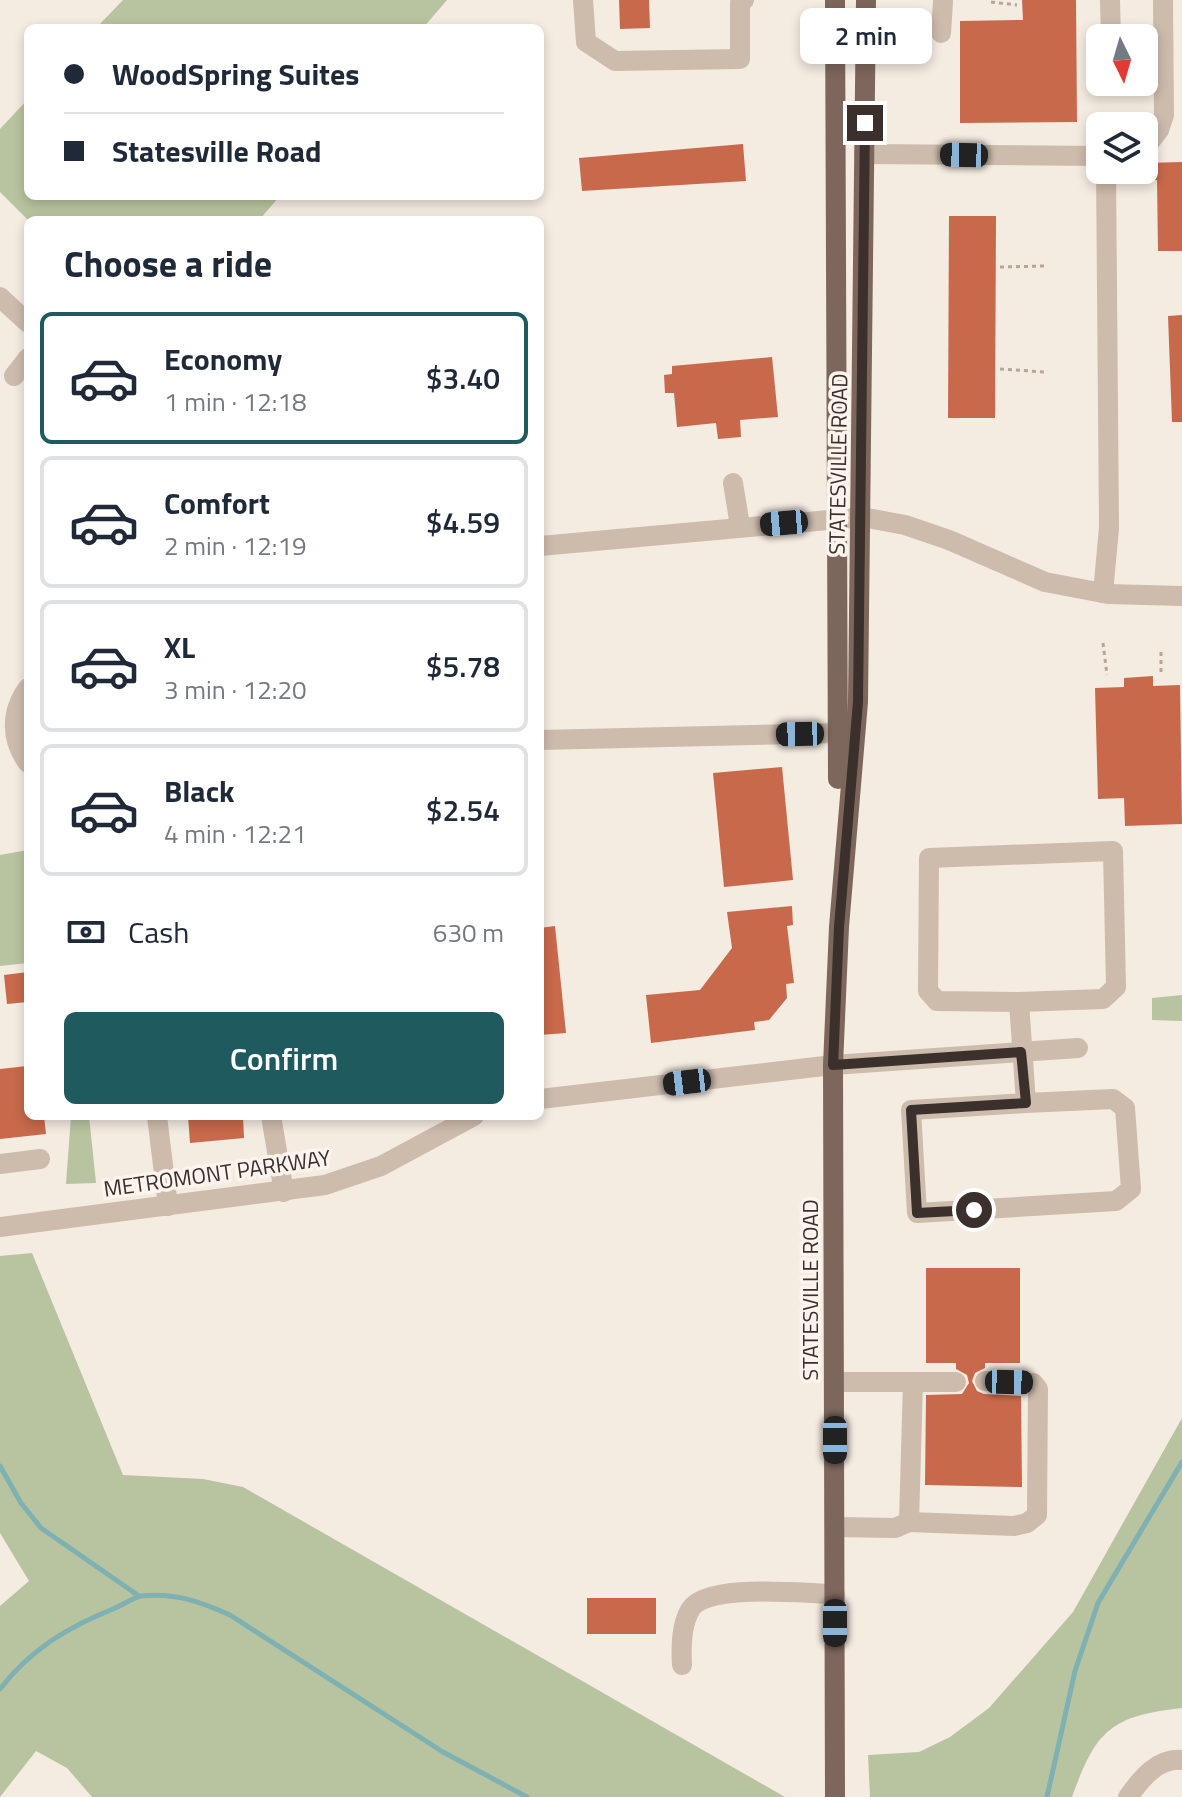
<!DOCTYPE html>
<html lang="en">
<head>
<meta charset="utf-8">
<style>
  body { margin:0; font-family:"Titillium Web",sans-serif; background:#f2f2f3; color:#1f2937; height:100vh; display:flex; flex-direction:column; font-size:30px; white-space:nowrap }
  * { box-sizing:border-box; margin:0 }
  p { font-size:26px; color:#747a83 }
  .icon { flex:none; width:44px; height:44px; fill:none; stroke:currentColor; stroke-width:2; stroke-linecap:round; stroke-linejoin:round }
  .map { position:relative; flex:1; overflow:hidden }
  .sheet { position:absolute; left:24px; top:216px; width:520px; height:904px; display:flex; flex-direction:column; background:#fff; border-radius:12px; box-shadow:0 4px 12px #0003 }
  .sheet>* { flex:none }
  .banner { position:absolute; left:24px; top:24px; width:520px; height:176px; border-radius:12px; box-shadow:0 4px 12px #0003; display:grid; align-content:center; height:176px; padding:0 40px; background:#fff }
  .needle { width:52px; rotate:175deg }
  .controls { position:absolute; left:1086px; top:24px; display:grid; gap:16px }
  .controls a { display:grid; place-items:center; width:72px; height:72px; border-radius:12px; background:#fff; box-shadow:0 4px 12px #0003; font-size:40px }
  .end { position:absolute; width:36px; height:36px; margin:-18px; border:10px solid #3b302b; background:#fff; box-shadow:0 0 0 4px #fff }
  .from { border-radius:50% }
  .bubble { position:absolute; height:56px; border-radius:12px; background:#fff; box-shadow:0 4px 12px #0003; font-size:26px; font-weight:600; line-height:56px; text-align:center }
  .car { position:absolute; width:24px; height:48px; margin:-24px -12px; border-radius:10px; box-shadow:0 0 6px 2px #0007; background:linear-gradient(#222 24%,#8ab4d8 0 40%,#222 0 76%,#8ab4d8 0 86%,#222 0) }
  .banner b { display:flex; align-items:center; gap:28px; height:76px; font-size:30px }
  .banner b+b { border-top:2px solid #e0e1e3 }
  .banner i { width:20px; height:20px; background:#1f2937 }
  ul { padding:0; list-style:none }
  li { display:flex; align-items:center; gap:24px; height:132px; margin:0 16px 12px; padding:0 24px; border:4px solid #e0e1e3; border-radius:12px }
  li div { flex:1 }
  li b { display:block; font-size:30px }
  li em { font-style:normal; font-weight:600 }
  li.on { border-color:#1f5a5e }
  li>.icon { width:72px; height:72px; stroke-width:1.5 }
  h2 { padding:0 40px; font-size:36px; line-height:96px }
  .pay { display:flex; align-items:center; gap:20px; height:88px; padding:0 40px; font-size:30px }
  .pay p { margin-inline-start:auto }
  .button { display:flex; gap:16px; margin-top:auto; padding:16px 40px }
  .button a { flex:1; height:92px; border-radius:12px; background:#1f5a5e; color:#fff; font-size:32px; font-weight:600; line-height:92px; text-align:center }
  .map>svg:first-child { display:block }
</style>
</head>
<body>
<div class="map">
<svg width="1182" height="1797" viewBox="0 0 1182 1797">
  <rect width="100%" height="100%" fill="#f4ebe1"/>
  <g fill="#b8c4a0">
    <polygon points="123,0 447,0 423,28 96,28"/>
    <polygon points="28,99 28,196 280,196 259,220 28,220 0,192 0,129"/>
    <polygon points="28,850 28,963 0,966 0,855"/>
    <polygon points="1182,995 1182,1021 1152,1020 1152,998"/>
    <polygon points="71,1116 89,1116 96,1183 66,1184"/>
    <polygon points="32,1253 123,1475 203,1479 243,1487 785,1797 92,1797 67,1768 36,1751 0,1797 0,1606 29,1581 0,1533 0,1256"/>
    <path d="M1182,1418V1708C1110,1716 1096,1731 1072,1797H870L868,1755L919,1752L950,1737L989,1708L1073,1612Z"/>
  </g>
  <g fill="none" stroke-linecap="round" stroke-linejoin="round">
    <g stroke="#7fb0b2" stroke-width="5">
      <polyline points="0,1466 21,1503 41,1528 139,1596"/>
      <path d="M0,1689C31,1649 68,1627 113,1609C123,1605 132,1598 141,1596C174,1592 201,1602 230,1615L443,1752L527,1797"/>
      <polyline points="1047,1797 1075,1671 1098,1603 1182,1462"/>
    </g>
  </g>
  <g fill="#c8694b">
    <polygon points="619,0 649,0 650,28 620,29"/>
    <polygon points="1022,0 1076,0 1077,122 960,123 960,21 1023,20"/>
    <polygon points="743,144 746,181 582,191 579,158"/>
    <polygon points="1182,162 1182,251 1158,251 1157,180 1147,181 1146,163"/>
    <polygon points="949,216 996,216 995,418 948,418"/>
    <polygon points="1182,315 1182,422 1172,422 1168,316"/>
    <polygon points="772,357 778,417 740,420 741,437 718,439 716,423 677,427 674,393 665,393 664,375 672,374 672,366"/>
    <polygon points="1153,676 1153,686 1180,685 1182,824 1125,826 1124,798 1098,799 1095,688 1124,687 1124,678"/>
    <polygon points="782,767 793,880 724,887 713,773"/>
    <polygon points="792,906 793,925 787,926 794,983 786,984 787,998 769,1020 754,1022 755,1030 651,1043 646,995 700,990 732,948 727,912"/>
    <polygon points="555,926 566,1033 540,1035 540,928"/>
    <polygon points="28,972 28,1002 7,1004 4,975"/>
    <polygon points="27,1066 28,1116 44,1116 46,1134 0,1139 0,1069"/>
    <polygon points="188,1116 243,1116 244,1138 190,1143"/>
    <polygon points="926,1268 1020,1268 1020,1363 985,1363 985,1368 975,1373 972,1381 977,1391 984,1394 1021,1396 1022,1487 925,1485 926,1395 962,1394 969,1383 967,1375 956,1369 956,1363 926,1363"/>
    <rect x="587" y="1598" width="69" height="36"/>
  </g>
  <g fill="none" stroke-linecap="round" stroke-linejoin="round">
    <g stroke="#b9a596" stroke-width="3" stroke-dasharray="4 4" stroke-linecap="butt">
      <polyline points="991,2 1017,5"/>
      <polyline points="1000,267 1045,266"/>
      <polyline points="1000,369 1045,372"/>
      <polyline points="1103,643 1107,675"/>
      <polyline points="1161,652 1161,674"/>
    </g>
    <g stroke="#cdbbac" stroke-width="20">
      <polyline points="583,0 586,42 615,61 740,59 740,3 744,0"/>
      <polyline points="1110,0 1111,38"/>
      <polyline points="941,33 943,2"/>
      <polyline points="1144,149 1159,130 1164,115 1163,0"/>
      <polyline points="864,154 1100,156"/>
      <polyline points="0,297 28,323"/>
      <polyline points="14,376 28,358"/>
      <polyline points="733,483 740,526"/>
      <polyline points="540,546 862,517 905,525 949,540 1045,582 1108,594 1182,596"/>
      <polyline points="1103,593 1109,528 1106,170"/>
      <path d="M28,688C11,711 10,739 28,763"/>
      <polyline points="540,740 838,733"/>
      <polyline points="1019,1002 937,1001 928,991 929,858 1113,851 1116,987 1103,999 1019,1002 1026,1103 911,1110 917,1213 1116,1201 1131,1189 1125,1108 1113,1099 1026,1103"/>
      <polyline points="540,1099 833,1065 1078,1048"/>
      <polyline points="157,1116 168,1206"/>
      <polyline points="271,1116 284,1192"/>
      <polyline points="0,1164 40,1159"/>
      <polyline points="0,1227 325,1185 381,1166 474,1116"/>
      <polyline points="834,1382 956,1382"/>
      <polyline points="909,1522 1014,1526 1027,1523 1037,1515 1038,1389 1033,1383 985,1381"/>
      <polyline points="835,1527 895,1528 909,1522 913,1382"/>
      <path d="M682,1665C681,1647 681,1626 690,1610C706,1582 805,1594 835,1594"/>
      <path d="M1128,1797C1141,1779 1157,1758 1182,1760"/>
    </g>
    <g stroke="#7d675c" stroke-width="20">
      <polyline points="835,0 838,779"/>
      <polyline points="835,1797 833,1065 839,927 858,702 866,0"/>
    </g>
  </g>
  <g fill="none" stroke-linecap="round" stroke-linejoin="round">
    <polyline stroke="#3b302b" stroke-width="10" points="865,123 858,702 839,927 833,1065 1021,1052 1026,1103 911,1110 917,1213 974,1210"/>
  </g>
  <g text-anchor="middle" stroke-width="7" stroke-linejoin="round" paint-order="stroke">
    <g font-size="22" fill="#3b302b" stroke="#fbf5ee">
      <text transform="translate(838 464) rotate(-89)" y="8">STATESVILLE ROAD</text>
      <text transform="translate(217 1173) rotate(-8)" y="8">METROMONT PARKWAY</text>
      <text transform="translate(810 1290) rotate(-90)" y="8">STATESVILLE ROAD</text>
    </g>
  </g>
</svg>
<div class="controls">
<a><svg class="needle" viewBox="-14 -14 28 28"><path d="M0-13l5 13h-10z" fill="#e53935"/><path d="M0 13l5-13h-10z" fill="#747a83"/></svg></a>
<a><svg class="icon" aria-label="layers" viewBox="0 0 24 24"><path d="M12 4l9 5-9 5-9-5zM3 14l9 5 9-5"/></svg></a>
</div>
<i class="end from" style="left:974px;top:1210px"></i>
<i class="end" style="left:865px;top:123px"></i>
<div class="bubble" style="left:800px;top:8px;width:132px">2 min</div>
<i class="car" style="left:964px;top:155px;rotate:271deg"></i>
<i class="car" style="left:784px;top:523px;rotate:265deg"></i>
<i class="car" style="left:800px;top:734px;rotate:269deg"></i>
<i class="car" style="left:687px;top:1082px;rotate:263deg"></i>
<i class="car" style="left:1009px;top:1382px;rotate:91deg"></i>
<i class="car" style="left:835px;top:1440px;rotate:180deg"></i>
<i class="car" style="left:835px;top:1623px;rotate:180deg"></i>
<div class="banner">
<b><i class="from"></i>WoodSpring Suites</b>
<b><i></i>Statesville Road</b>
</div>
<section class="sheet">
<h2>Choose a ride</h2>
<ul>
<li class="on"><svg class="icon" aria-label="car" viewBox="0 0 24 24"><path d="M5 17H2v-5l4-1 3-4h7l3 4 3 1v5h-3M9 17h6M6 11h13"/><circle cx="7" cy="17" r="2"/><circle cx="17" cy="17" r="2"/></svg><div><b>Economy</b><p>1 min · 12:18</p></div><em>$3.40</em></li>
<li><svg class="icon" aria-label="car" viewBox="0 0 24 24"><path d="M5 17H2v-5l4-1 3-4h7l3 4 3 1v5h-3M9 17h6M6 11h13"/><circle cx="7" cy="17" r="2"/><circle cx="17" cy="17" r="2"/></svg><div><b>Comfort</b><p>2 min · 12:19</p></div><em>$4.59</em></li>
<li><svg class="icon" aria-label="car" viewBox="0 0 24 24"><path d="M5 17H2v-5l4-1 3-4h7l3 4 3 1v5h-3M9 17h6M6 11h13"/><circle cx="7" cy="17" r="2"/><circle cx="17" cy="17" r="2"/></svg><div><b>XL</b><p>3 min · 12:20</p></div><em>$5.78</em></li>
<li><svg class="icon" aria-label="car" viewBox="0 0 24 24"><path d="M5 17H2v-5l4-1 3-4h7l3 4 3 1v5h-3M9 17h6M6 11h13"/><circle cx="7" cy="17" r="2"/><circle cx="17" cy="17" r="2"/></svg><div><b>Black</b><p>4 min · 12:21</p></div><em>$2.54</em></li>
</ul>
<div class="pay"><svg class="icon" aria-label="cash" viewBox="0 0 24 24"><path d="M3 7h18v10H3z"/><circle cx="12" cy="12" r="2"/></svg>Cash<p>630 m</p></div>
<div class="button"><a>Confirm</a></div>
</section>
</div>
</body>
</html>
